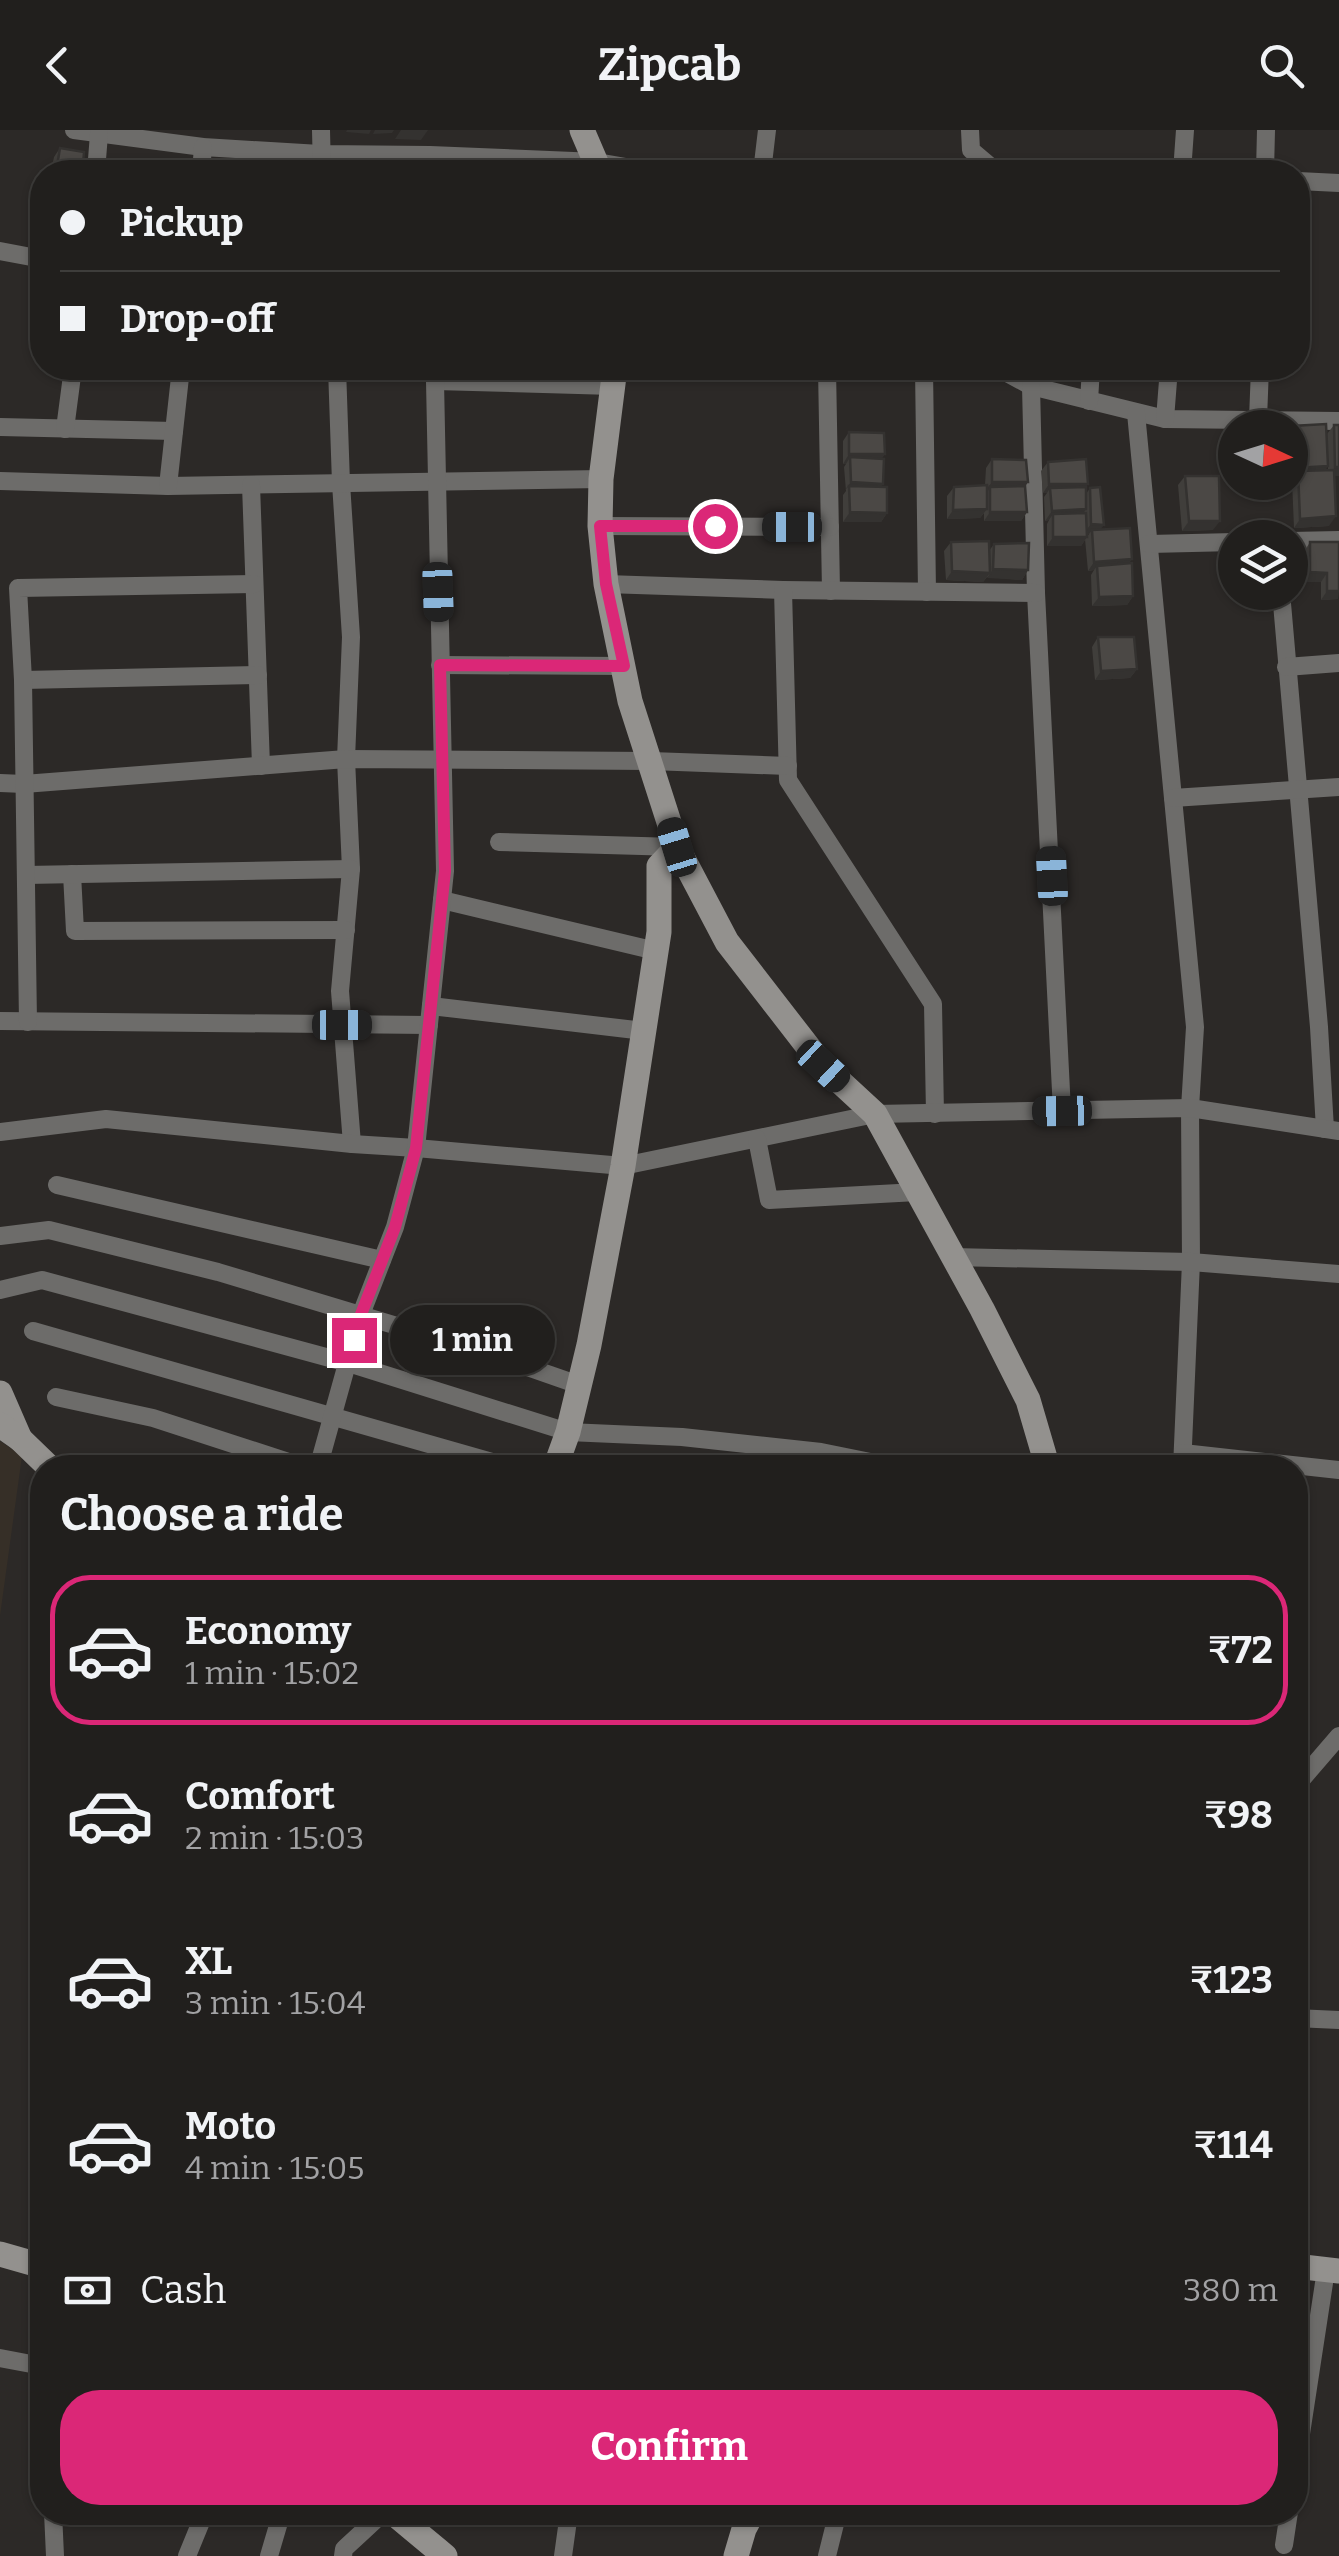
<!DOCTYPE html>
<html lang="en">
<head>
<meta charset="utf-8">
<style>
  body { margin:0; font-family:Bitter,serif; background:#2d2c2a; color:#f1f3f6; height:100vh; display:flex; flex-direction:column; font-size:38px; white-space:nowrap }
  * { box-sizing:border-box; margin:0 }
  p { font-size:32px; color:#a2a2a4 }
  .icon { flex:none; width:55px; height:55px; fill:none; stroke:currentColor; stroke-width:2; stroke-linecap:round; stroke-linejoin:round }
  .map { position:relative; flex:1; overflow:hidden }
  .sheet { position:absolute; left:30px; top:1325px; width:1278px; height:1070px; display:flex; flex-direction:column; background:#211f1d; border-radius:40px; box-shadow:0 2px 8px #0004,0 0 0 2px #3e3d3b }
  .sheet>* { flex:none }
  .guide { position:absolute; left:30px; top:30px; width:1280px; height:220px; border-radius:40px; box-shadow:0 2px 8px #0004,0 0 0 2px #3e3d3b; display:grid; align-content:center; height:220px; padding:0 30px; background:#211f1d }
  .needle { width:65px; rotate:94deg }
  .controls { position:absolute; left:1218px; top:280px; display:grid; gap:20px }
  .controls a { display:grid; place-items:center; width:90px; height:90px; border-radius:50%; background:#211f1d; box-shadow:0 2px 8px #0004,0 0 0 2px #3e3d3b; font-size:50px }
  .end { position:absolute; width:45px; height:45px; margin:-22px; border:12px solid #db2777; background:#fff; box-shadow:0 0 0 5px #fff }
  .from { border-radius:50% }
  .bubble { position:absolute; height:70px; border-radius:35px; background:#211f1d; box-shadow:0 2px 8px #0004,0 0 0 2px #3e3d3b; font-size:32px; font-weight:700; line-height:70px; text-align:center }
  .car { position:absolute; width:30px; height:60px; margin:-30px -15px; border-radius:12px; box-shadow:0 0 8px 2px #0007; background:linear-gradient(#222 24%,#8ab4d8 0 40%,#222 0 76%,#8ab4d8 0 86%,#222 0) }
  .guide b { display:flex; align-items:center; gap:35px; height:95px; font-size:38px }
  .guide b+b { border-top:2px solid #3e3d3b }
  .guide i { width:25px; height:25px; background:#f1f3f6 }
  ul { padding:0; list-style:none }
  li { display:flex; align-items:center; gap:30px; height:150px; margin:0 20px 15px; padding:0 10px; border:5px solid transparent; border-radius:40px }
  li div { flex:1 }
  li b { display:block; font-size:38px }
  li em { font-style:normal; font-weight:700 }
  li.current { border-color:#db2777 }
  li>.icon { width:90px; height:90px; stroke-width:1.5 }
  h2 { padding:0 30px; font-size:45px; line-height:120px }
  .pay { display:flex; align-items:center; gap:25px; height:110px; padding:0 30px; font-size:38px }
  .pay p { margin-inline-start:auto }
  .action { display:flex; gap:20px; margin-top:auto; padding:20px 30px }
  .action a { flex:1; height:115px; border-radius:40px; background:#db2777; color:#fff; font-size:40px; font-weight:700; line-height:115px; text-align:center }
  header { display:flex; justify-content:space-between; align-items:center; height:130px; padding:0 30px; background:#211f1d; font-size:45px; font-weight:700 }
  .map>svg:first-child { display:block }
</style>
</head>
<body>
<header><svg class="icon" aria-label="back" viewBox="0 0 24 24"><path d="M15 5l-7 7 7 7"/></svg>Zipcab<svg class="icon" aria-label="search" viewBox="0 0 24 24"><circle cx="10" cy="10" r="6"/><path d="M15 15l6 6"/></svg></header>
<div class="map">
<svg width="1339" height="2426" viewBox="0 0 1339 2426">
  <rect width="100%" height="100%" fill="#2c2927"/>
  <polygon fill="#362f27" points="0,1311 22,1326 0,1486"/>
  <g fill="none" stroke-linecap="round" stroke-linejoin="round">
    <g stroke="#6d6c6a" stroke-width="18">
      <polyline points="74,0 203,17 320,24 430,25 597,32 655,42"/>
      <polyline points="321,0 322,42"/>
      <polyline points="970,0 971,20 997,42"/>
      <polyline points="96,42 99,4"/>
      <polyline points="201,42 203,17"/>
      <polyline points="762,42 767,0"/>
      <polyline points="1182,42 1185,0"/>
      <polyline points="1265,42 1266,0"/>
      <polyline points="1298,51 1339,53"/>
      <polyline points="0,121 42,129"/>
      <polyline points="337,238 341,353 351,507 346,629 351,739 340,861 352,1014"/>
      <polyline points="435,238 435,251 613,256"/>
      <polyline points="827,238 831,461"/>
      <polyline points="924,238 927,462"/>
      <polyline points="998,238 1031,256 1165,289 1339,291"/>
      <polyline points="1031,256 1036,463 1062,981"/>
      <polyline points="1089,271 1091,238"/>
      <polyline points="1136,283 1195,897 1190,978 1191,1132 1182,1338"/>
      <polyline points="1165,289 1169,238"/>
      <polyline points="1258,289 1260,238"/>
      <polyline points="0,297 174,301"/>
      <polyline points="65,299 73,238"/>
      <polyline points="0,351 168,356 601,349"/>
      <polyline points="251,355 261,636"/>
      <polyline points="168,356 181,238"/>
      <polyline points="600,396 830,397"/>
      <polyline points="1290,411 1339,410"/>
      <polyline points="1149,414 1235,412"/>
      <polyline points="606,454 783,460 1036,463"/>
      <polyline points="783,460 788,650 933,874 935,984"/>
      <polyline points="1281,462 1319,897 1325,999"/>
      <polyline points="440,535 624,536"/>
      <polyline points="1286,537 1339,533"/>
      <polyline points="23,550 258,545"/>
      <polyline points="0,653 24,654 346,629 651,631 788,636"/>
      <polyline points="1173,668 1339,657"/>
      <polyline points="499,712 677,717"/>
      <polyline points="72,744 75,801 346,800"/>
      <polyline points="26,745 351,739"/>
      <polyline points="442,770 656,821"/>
      <polyline points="431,876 644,901"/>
      <polyline points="0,891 429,895"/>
      <polyline points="28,892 23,550 18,458 254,454"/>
      <polyline points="0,1002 106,989 352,1014 416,1018 623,1036 875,984 1190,978 1339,1001"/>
      <polyline points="757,1009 769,1070 917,1062"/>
      <polyline points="57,1055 382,1130"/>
      <polyline points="0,1106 49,1100 218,1142 490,1224 579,1255"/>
      <polyline points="952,1127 1191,1132 1339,1144"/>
      <polyline points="0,1160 42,1150 348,1233 568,1302 682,1307 821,1322 900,1338"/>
      <polyline points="33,1201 513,1338"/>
      <polyline points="56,1267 153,1288 307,1338"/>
      <polyline points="1183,1323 1339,1340"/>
      <polyline points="318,1338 360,1187 395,1097 416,1018 445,741 435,251"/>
      <polyline points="1295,1657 1339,1606"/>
      <polyline points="1295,1888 1339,1890"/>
      <polyline points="0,2228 42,2236"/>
      <polyline points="1295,2343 1326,2140"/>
      <polyline points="53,2382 55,2426"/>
      <polyline points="1284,2415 1289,2382"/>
      <polyline points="187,2426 205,2382"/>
      <polyline points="269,2426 282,2382"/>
      <polyline points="343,2426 344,2419 384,2382"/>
      <polyline points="563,2426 569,2383"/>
      <polyline points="827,2426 838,2382"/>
    </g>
    <g stroke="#93918e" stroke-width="25">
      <polyline points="582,0 600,42"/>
      <polyline points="615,238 601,349 600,396 606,454 630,571 677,717 727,812 823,936 875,984 982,1179 1028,1270 1045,1328 1044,1338"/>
      <polyline points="0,1263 20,1309"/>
      <polyline points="0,1295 20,1309 50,1338"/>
      <polyline points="555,1338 568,1302 589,1215 623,1036 659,802 659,736 677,717"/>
      <polyline points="0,2124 42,2136"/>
      <polyline points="1295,2136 1339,2141"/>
      <polyline points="392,2382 445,2426"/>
      <polyline points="736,2426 744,2399 753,2382"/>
    </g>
  </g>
  <g fill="#403e3b">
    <polygon points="60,18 91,42 51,42 54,27"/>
    <polygon points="1334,295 1339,295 1329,396 1294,398 1292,350 1294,347 1290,347 1290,299 1292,296 1328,336 1325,340 1328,340 1327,304"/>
    <polygon points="849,302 885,324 881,329 883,354 881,357 887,383 881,392 843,392 843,365 846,361 844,337 846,334 843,334 843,311"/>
    <polygon points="992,329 1025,357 1027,382 1021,391 984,391 984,383 980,388 947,389 947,366 954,357 985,355 986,338"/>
    <polygon points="1048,332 1088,354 1085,357 1086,364 1090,358 1101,400 1129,433 1133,466 1127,475 1092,476 1091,445 1094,440 1088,441 1085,409 1089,404 1087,404 1087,407 1081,416 1047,416 1047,394 1049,390 1045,391 1044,367 1047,363 1043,363 1041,341"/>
    <polygon points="1185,346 1213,400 1182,401 1178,355"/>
    <polygon points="951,412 989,421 994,414 1028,440 1022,450 987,447 983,452 946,450 944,421"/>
    <polygon points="1310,412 1339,412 1338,469 1321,470 1321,452 1304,452 1304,422"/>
    <polygon points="1098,507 1137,539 1130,548 1095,550 1092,517"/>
  </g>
  <g fill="#343230">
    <polygon points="347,0 371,0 369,4 346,2"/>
    <polygon points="375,0 394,0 392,3 373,4"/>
    <polygon points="401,0 428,0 421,10 395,9"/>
    <polygon points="849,324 885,324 878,334 850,327 846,334 843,334"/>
    <polygon points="1328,336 1322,345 1298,341 1294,347 1290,347 1295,338"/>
    <polygon points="1335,337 1339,337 1339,346 1329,346"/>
    <polygon points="851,352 883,354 877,363 849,356 844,361"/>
    <polygon points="992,352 1028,352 1022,362 990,357 988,361 985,361"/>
    <polygon points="1049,354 1088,354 1081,363 1050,358 1047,363 1043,363"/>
    <polygon points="987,379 980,388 947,389 953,380"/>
    <polygon points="1086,379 1080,389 1053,384 1049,390 1045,391 1052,381"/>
    <polygon points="850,382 887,383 881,392 843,392"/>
    <polygon points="990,382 1027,382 1021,391 984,391"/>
    <polygon points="1336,386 1329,396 1294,398 1300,389"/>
    <polygon points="1189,391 1220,391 1213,400 1182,401"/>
    <polygon points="1091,394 1104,395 1097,404 1092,400 1089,404 1084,403"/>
    <polygon points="1053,407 1087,407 1081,416 1047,416"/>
    <polygon points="1132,429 1126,438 1097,436 1094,440 1088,441 1094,432"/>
    <polygon points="993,439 1028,440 1022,450 987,448"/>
    <polygon points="952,441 990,443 983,452 946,450"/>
    <polygon points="1310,442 1327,443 1321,452 1304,452"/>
    <polygon points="1327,461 1339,461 1338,469 1321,470"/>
    <polygon points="1133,466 1127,475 1092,476 1099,467"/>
    <polygon points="1137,539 1130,548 1095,550 1101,541"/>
  </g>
  <g fill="#4b4845" stroke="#343230" stroke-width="2.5">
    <polygon points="60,18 84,22 83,36 92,37 91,42 56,42"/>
    <polygon points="1326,294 1328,336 1295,338 1292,296"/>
    <polygon points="1334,295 1339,295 1339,337 1335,337"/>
    <polygon points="849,302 884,303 885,324 849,324"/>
    <polygon points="850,327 884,329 883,354 851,352"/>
    <polygon points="992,329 1026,330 1028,352 992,352"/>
    <polygon points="1086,329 1088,354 1049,354 1048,332"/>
    <polygon points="1334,340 1336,386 1300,389 1298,341"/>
    <polygon points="1185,346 1219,346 1220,391 1189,391"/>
    <polygon points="987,355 987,379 953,380 954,357"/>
    <polygon points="849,356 887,357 887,383 850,382"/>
    <polygon points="1025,356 1027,382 990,382 990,357"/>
    <polygon points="1086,357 1086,379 1052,381 1050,358"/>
    <polygon points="1100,357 1104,395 1091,394 1090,358"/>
    <polygon points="1086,383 1087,407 1053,407 1053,384"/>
    <polygon points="1130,398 1132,429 1094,432 1092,400"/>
    <polygon points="989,411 990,443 952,441 951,412"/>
    <polygon points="1310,412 1339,412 1339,461 1327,461 1327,443 1310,442"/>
    <polygon points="1029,413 1028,440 993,439 994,414"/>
    <polygon points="1132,433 1133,466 1099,467 1097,436"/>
    <polygon points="1098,507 1134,507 1137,539 1101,541"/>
  </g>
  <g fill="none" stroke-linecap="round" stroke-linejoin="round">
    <polyline stroke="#db2777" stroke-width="12" points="354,1210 360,1187 395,1097 416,1018 445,741 440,535 624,536 606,454 600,396 715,396"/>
  </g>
</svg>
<div class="controls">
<a><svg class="needle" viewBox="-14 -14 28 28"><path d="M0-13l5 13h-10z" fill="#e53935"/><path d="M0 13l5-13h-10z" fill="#a2a2a4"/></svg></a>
<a><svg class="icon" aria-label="layers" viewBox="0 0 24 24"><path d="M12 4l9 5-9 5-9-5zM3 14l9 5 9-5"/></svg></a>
</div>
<i class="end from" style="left:715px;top:396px"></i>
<i class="end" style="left:354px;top:1210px"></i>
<div class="bubble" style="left:390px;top:1175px;width:165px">1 min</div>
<i class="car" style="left:792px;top:397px;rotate:270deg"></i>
<i class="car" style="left:438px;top:462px;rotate:178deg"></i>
<i class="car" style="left:677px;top:717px;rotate:343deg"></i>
<i class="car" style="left:1052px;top:746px;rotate:357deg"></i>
<i class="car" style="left:342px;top:895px;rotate:90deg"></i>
<i class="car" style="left:823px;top:936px;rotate:133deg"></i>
<i class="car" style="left:1062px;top:981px;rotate:269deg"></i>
<div class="guide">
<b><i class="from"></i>Pickup</b>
<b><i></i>Drop-off</b>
</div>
<section class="sheet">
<h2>Choose a ride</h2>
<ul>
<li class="current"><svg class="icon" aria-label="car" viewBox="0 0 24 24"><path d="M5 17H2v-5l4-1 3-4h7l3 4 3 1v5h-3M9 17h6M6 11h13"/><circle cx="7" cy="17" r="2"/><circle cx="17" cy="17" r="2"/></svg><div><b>Economy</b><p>1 min · 15:02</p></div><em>₹72</em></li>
<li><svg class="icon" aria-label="car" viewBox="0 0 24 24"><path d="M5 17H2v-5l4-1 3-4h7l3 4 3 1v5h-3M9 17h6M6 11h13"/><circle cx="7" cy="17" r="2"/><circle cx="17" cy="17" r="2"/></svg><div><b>Comfort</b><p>2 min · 15:03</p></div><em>₹98</em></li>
<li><svg class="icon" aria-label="car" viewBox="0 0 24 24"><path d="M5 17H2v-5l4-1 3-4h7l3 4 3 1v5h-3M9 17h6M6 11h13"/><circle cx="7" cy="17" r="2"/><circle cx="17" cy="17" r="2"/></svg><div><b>XL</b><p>3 min · 15:04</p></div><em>₹123</em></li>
<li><svg class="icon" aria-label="car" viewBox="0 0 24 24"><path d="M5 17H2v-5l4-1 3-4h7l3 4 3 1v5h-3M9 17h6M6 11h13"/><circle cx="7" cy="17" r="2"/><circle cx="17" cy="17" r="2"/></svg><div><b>Moto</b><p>4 min · 15:05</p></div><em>₹114</em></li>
</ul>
<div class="pay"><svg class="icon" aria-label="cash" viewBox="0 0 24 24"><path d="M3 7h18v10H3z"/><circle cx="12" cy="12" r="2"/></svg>Cash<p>380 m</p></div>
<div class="action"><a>Confirm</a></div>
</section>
</div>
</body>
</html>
